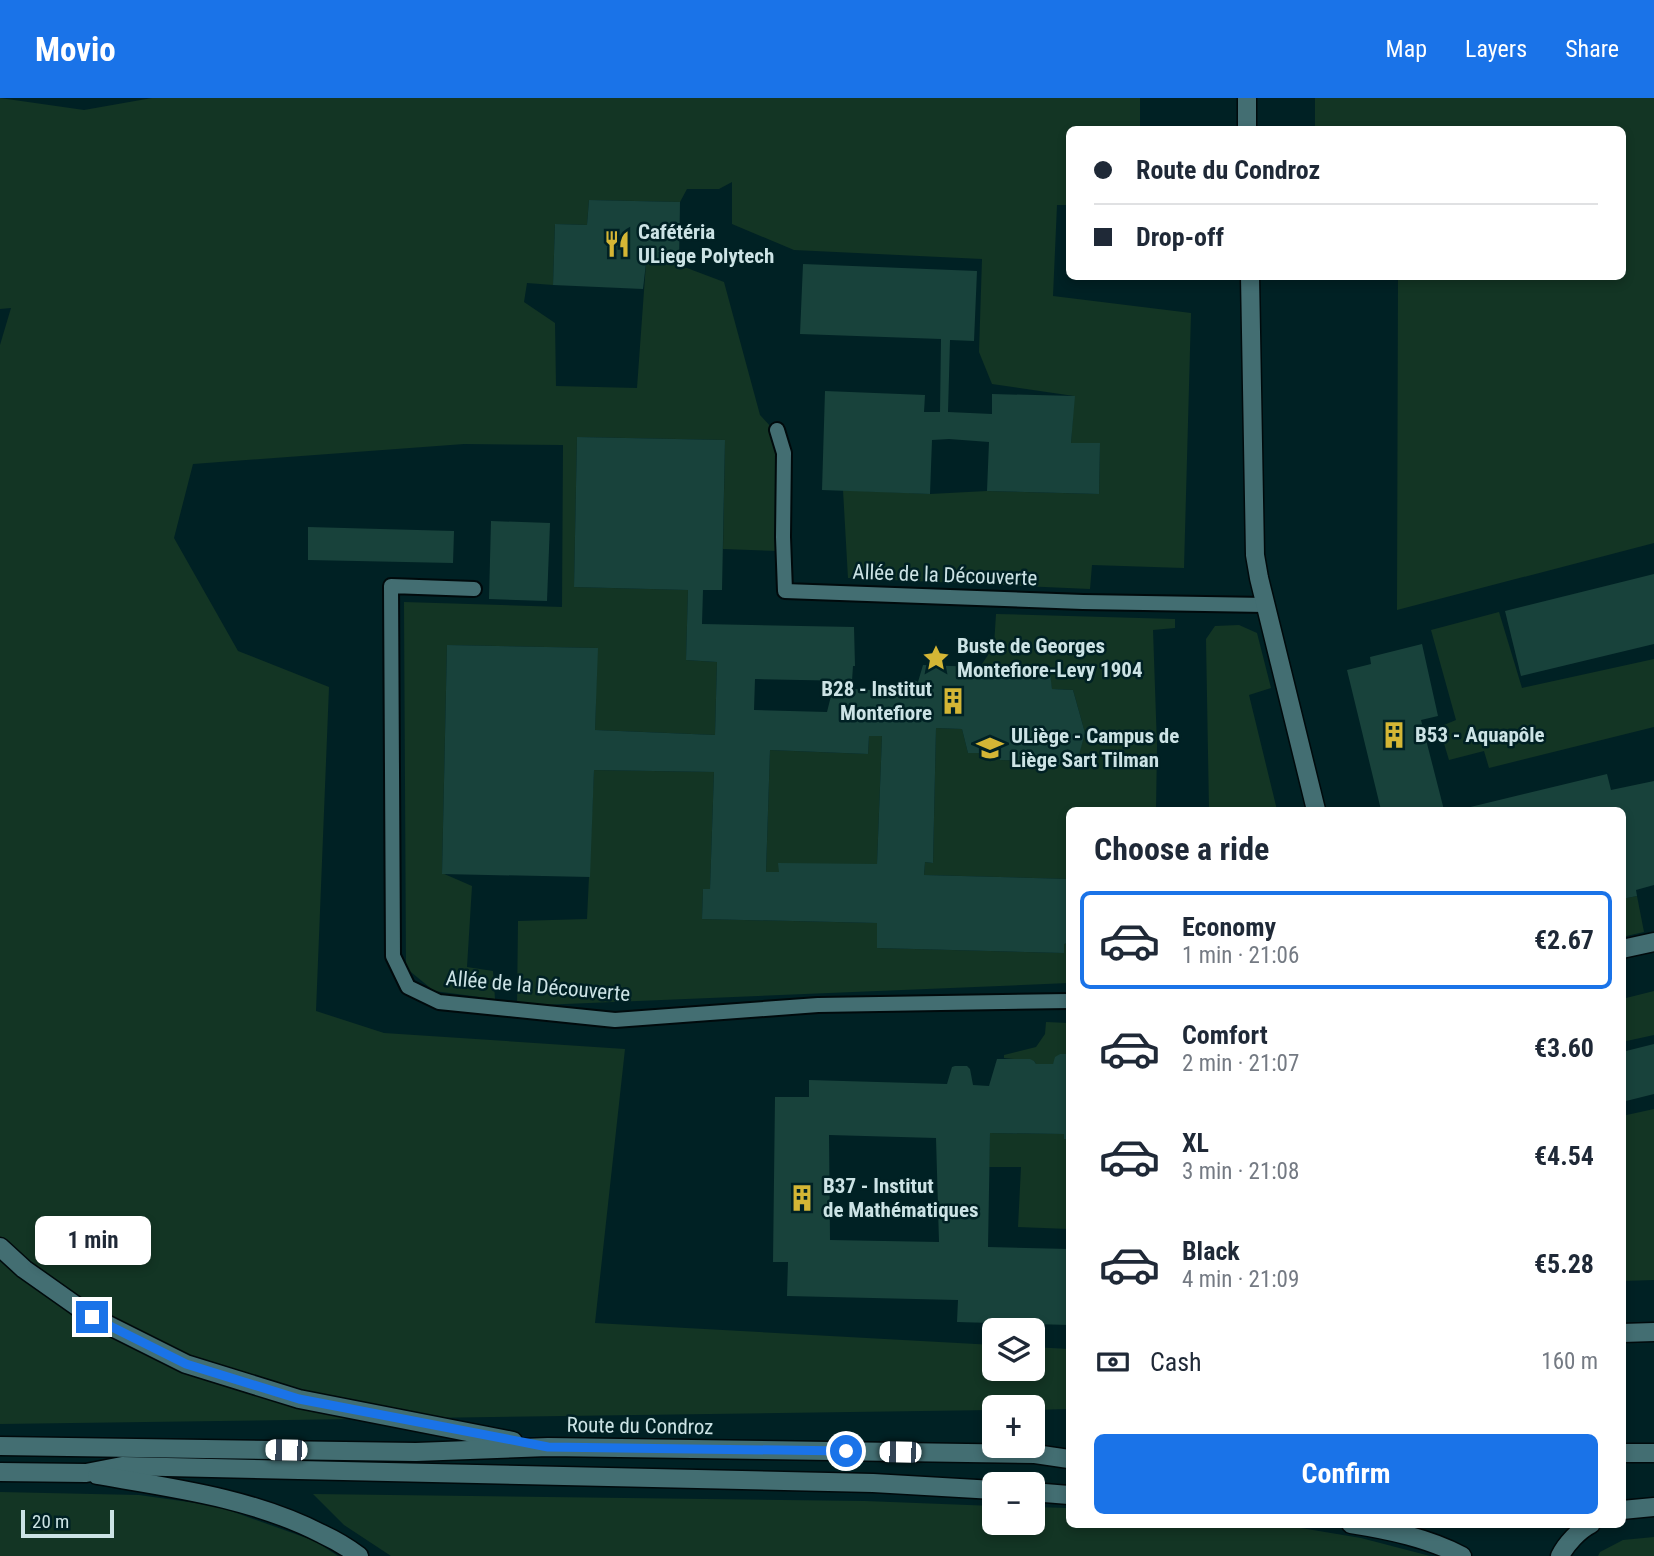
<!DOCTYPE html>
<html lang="en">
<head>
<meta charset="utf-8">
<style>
  body { margin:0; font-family:"Roboto Condensed",sans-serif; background:#f2f2f3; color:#1f2937; height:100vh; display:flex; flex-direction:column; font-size:26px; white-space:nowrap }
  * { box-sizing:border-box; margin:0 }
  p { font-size:23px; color:#747a83 }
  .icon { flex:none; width:38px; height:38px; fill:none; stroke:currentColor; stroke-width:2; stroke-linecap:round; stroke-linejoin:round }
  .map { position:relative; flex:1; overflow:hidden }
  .drawer { position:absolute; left:1066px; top:709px; width:560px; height:721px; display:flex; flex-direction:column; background:#fff; border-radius:10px; box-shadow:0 4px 10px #0003 }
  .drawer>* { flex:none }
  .guide { position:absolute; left:1066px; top:28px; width:560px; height:154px; border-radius:10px; box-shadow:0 4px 10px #0003; display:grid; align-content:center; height:154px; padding:0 28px; background:#fff }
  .fabs { position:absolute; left:982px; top:1220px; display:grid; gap:14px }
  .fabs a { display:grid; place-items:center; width:63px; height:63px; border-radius:10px; background:#fff; box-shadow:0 4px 10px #0003; font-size:35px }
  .scale { position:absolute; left:21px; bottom:18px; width:93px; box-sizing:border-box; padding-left:7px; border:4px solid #cce3e5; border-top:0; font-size:19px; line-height:24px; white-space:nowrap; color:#cce3e5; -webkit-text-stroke:5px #002124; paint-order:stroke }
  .end { position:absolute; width:32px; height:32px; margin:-16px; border:9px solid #1a73e8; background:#fff; box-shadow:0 0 0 4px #fff }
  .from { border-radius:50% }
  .bubble { position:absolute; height:49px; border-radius:10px; background:#fff; box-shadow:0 4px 10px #0003; font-size:23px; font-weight:700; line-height:49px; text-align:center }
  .car { position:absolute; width:21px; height:42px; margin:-21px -10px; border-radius:9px; box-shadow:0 0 5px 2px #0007; background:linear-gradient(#fff 24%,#345 0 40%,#fff 0 76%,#345 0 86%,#fff 0) }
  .guide b { display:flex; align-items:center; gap:24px; height:66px; font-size:26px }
  .guide b+b { border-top:2px solid #e0e1e3 }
  .guide i { width:18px; height:18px; background:#1f2937 }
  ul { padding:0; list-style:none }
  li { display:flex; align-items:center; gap:21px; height:98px; margin:0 14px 10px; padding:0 14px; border:4px solid transparent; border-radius:10px }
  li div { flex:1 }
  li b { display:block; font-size:26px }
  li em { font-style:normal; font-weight:700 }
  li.current { border-color:#1a73e8 }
  li>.icon { width:63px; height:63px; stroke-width:1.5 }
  h2 { padding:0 28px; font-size:32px; line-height:84px }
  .pay { display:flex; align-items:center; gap:18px; height:77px; padding:0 28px; font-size:26px }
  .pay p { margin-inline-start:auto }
  .primary-button { display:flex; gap:14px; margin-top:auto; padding:14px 28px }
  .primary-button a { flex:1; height:80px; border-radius:10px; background:#1a73e8; color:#fff; font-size:28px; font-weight:700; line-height:80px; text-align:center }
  header { display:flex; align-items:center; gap:42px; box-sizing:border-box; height:98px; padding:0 35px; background:#1a73e8; color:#fff }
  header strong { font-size:33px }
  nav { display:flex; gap:38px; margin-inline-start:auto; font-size:24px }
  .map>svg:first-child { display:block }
</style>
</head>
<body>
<header>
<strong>Movio</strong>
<nav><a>Map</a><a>Layers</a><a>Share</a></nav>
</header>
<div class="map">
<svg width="1654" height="1458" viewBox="0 0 1654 1458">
  <rect width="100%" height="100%" fill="#002124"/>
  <g fill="#133524">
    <polygon points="0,0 84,12 152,0 1140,0 1140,31 1069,32 1069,107 1057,107 1053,198 1191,215 1184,470 1092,467 1090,491 848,480 843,392 930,396 987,393 1099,396 1100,346 1071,345 1074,298 992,286 979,254 982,161 794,152 732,126 732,84 719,91 687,91 680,104 589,102 587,127 555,126 553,187 527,185 524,204 555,225 556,288 637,290 646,165 679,167 724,184 760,317 773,331 781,361 779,453 723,451 725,342 577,339 574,489 688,492 686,562 717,564 715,637 595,632 597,550 447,547 442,775 472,788 467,869 493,873 495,901 434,893 406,870 404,504 562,509 563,347 464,346 193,366 174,440 238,553 329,589 316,913 384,935 625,951 595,1225 994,1247 994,1270 1032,1270 1033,1249 1069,1251 1069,1311 1033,1312 1032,1309 994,1309 994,1312 0,1326 0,247 11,210 0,211"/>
    <polygon points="1315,0 1654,0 1654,445 1397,512 1398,179 1622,178 1622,32 1315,31"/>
    <polygon points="1499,514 1522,590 1654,561 1654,629 1489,670 1484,653 1449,662 1439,629 1456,622 1431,532"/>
    <polygon points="996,516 1175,521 1175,530 1153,532 1157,648 1156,712 1069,712 1069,781 924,777 925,764 933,765 936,630 962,631 968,655 1000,655 1000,662 1037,663 1037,666 1075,668 1085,635 1073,592 1052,591 1049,575 1032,575 1032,580 982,578 980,569 994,548"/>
    <polygon points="1239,527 1257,535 1271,590 1249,597 1277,712 1209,712 1206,541 1215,528"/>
    <polygon points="869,638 882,638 877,766 779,766 779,774 766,774 770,652 868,656"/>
    <polygon points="594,672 714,674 710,791 703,792 702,821 877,825 877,850 1064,855 1064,846 1068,846 1069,885 517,908 518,823 587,821"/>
    <polygon points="1637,798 1644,834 1622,839 1622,801"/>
    <polygon points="1654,893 1654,937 1622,944 1622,901"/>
    <polygon points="1046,924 1069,925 1069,956 1060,956 1053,966 1036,966 1034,963 1004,960 1004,957 1036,949 1045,936"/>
    <polygon points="1654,1011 1654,1182 1622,1183 1622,1018"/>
    <polygon points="990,1035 1064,1036 1065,1041 1069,1041 1069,1131 1018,1129 1021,1069 989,1069"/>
    <polygon points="0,1394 139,1397 217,1408 315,1443 338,1458 0,1458"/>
    <polygon points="313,1396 865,1403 994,1408 994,1424 1032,1424 1033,1409 1069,1410 1069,1426 1277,1426 1361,1440 1430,1458 391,1458 344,1427"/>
    <polygon points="1654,1439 1654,1458 1598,1458 1600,1454 1623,1442"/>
  </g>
  <g fill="#18423b" fill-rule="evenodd">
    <polygon points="589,102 680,104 679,167 646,165 643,191 553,187 555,126 587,127"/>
    <polygon points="803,166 977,173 974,243 950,242 948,314 992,316 992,296 1075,298 1071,345 1100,345 1099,396 987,393 989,344 949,341 932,342 930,396 822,392 825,293 925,297 924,314 940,314 941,241 800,236"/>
    <path d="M577,339L725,342L722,492H703L702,526L854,529L855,568H853L852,583L755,581L754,612L827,614L833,590L910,594L914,582L918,584L923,567L980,569L982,578L1032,580L1031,575H1050L1052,591L1073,592L1085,635L1076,668L1036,666L1037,663L1000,662V655H968L962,631L936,630L933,765L925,764L924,777L1069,781V845L1064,846V855L877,850V825L702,821L703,791H710L714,674L594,672L590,779L442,776L447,547L598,550L595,632L715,637L717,564L686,562L688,492L574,489ZM869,638H882L877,766L778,765L779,774H766L770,652L868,656Z"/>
    <polygon points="491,423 550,425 547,503 489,501"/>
    <polygon points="308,429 454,433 453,465 308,462"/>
    <polygon points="1654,476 1654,546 1521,578 1505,513"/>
    <polygon points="1422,546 1438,618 1421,622 1444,712 1381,712 1347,572 1371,566 1370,559"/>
    <polygon points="1607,676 1611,692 1654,683 1654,787 1636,792 1637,798 1622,801 1622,712 1458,712"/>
    <polygon points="1654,946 1654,996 1622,1004 1622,954"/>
    <path d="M1060,956H1069V1041H1064V1036L990,1035L988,1149L1069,1151V1227L957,1224L958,1202L787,1198L788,1164H773L775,999H809V982L947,986L952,969L955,968H967L970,971L973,987L989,988L997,961H1030L1034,963L1036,966H1053L1055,959ZM829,1037L936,1040L939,1144L830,1142Z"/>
  </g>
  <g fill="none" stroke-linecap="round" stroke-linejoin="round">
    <defs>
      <g id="service">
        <polyline points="777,332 784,355 783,439 785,493 1083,504 1266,507"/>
        <polyline points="474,491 391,488 393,858 408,889 439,904 615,922 818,907 1069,903"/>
      </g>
      <g id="minor">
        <polyline points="1247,32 1247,0"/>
        <polyline points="1250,178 1255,457 1259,480 1316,712"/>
        <polyline points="1622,851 1654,844"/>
        <polyline points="1622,1235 1654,1234"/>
      </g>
      <g id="secondary">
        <polyline points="0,1149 24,1171 92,1219 186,1266 299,1301 513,1343"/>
        <polyline points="0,1348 416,1354 548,1349 1035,1356 1069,1361"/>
        <polyline points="1622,1355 1654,1355"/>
        <polyline points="0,1374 86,1375 122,1368 873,1385 994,1392"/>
        <path d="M97,1377C173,1390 252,1400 322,1436C335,1442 347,1449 359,1458"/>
        <polyline points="1032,1394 1069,1397"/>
        <polyline points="1622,1412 1654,1409"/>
        <path d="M1351,1426C1389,1432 1428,1440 1462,1458"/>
        <path d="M1560,1458C1566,1446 1579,1432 1591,1426"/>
      </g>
    </defs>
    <use href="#service" stroke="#000a0c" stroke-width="18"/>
    <use href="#minor" stroke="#000a0c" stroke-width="21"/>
    <use href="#secondary" stroke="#000a0c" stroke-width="21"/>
    <use href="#service" stroke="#436e72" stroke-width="14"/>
    <use href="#minor" stroke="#436e72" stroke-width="18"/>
    <use href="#secondary" stroke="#436e72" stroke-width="18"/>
  </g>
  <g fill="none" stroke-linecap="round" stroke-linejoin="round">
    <polyline stroke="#1a73e8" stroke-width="9" points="92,1219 186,1266 299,1301 548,1349 846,1353"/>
  </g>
  <defs>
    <symbol id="restaurant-bare" viewBox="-9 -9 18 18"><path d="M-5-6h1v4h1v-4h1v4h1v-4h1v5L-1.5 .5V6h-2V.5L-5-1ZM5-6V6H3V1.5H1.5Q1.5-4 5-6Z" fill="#d4b635" stroke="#002124" stroke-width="2.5" paint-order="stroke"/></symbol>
    <symbol id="sight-bare" viewBox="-9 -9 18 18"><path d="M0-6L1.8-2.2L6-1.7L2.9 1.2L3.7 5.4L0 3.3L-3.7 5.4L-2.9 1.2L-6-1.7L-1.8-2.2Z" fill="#d4b635" stroke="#002124" stroke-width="2.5" paint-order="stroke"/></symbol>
    <symbol id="building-bare" viewBox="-9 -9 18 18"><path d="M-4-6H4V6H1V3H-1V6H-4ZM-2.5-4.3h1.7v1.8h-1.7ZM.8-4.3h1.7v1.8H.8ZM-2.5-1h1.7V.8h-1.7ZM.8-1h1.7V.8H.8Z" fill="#d4b635" stroke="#002124" stroke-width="2.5" paint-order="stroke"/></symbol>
    <symbol id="university-bare" viewBox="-9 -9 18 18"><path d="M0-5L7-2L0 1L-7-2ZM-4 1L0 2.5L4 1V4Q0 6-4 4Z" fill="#d4b635" stroke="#002124" stroke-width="2.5" paint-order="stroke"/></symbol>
  </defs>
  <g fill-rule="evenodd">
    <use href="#restaurant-bare" x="598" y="127" width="38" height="38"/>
    <use href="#sight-bare" x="917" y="541" width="38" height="38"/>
    <use href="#building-bare" x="934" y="584" width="38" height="38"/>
    <use href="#building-bare" x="1375" y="618" width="38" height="38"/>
    <use href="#university-bare" x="971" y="631" width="38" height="38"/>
    <use href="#building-bare" x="783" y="1081" width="38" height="38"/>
  </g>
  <g text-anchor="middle" stroke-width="5" stroke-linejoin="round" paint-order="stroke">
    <g font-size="21" font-weight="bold" fill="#cce3e5" stroke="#002124" text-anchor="start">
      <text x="638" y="141">Cafétéria<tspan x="638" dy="24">ULiege Polytech</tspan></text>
      <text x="957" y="555">Buste de Georges<tspan x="957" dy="24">Montefiore-Levy 1904</tspan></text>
      <text x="932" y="598" text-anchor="end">B28 - Institut<tspan x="932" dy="24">Montefiore</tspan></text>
      <text x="1415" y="644">B53 - Aquapôle</text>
      <text x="1011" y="645">ULiège - Campus de<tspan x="1011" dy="24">Liège Sart Tilman</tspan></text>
      <text x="823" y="1095">B37 - Institut<tspan x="823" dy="24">de Mathématiques</tspan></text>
    </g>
    <g font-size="21" fill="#cce3e5" stroke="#002124">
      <text transform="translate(945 477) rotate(2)" y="7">Allée de la Découverte</text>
      <text transform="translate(538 888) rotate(5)" y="7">Allée de la Découverte</text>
      <text transform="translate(640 1328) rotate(1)" y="7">Route du Condroz</text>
    </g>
  </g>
</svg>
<div class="fabs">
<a><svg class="icon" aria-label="layers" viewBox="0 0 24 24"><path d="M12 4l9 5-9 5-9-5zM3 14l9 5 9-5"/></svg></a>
<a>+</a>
<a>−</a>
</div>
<div class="scale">20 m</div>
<i class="end from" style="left:846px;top:1353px"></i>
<i class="end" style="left:92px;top:1219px"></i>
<div class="bubble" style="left:35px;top:1118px;width:116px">1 min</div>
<i class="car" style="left:286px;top:1352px;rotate:271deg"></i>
<i class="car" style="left:900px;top:1354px;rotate:271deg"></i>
<div class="guide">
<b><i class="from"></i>Route du Condroz</b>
<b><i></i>Drop-off</b>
</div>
<section class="drawer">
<h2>Choose a ride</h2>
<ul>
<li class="current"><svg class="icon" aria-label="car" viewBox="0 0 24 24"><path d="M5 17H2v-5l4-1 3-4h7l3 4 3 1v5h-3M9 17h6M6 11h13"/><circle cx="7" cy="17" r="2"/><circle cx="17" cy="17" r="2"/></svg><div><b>Economy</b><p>1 min · 21:06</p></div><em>€2.67</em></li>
<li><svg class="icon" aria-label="car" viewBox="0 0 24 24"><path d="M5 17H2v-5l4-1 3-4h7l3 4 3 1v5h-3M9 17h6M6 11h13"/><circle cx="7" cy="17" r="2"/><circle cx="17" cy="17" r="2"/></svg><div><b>Comfort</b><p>2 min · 21:07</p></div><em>€3.60</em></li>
<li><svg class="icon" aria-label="car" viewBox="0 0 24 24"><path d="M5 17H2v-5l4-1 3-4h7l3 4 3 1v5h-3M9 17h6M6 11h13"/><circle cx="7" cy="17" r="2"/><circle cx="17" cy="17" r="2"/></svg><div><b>XL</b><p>3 min · 21:08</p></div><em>€4.54</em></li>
<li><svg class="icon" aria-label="car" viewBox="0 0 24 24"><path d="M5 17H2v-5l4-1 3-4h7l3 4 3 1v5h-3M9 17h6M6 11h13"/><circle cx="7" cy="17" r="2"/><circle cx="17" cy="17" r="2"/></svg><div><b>Black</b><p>4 min · 21:09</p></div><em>€5.28</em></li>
</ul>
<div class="pay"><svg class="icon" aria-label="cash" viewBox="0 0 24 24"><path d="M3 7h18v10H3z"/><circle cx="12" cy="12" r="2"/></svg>Cash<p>160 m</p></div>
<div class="primary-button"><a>Confirm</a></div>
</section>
</div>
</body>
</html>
